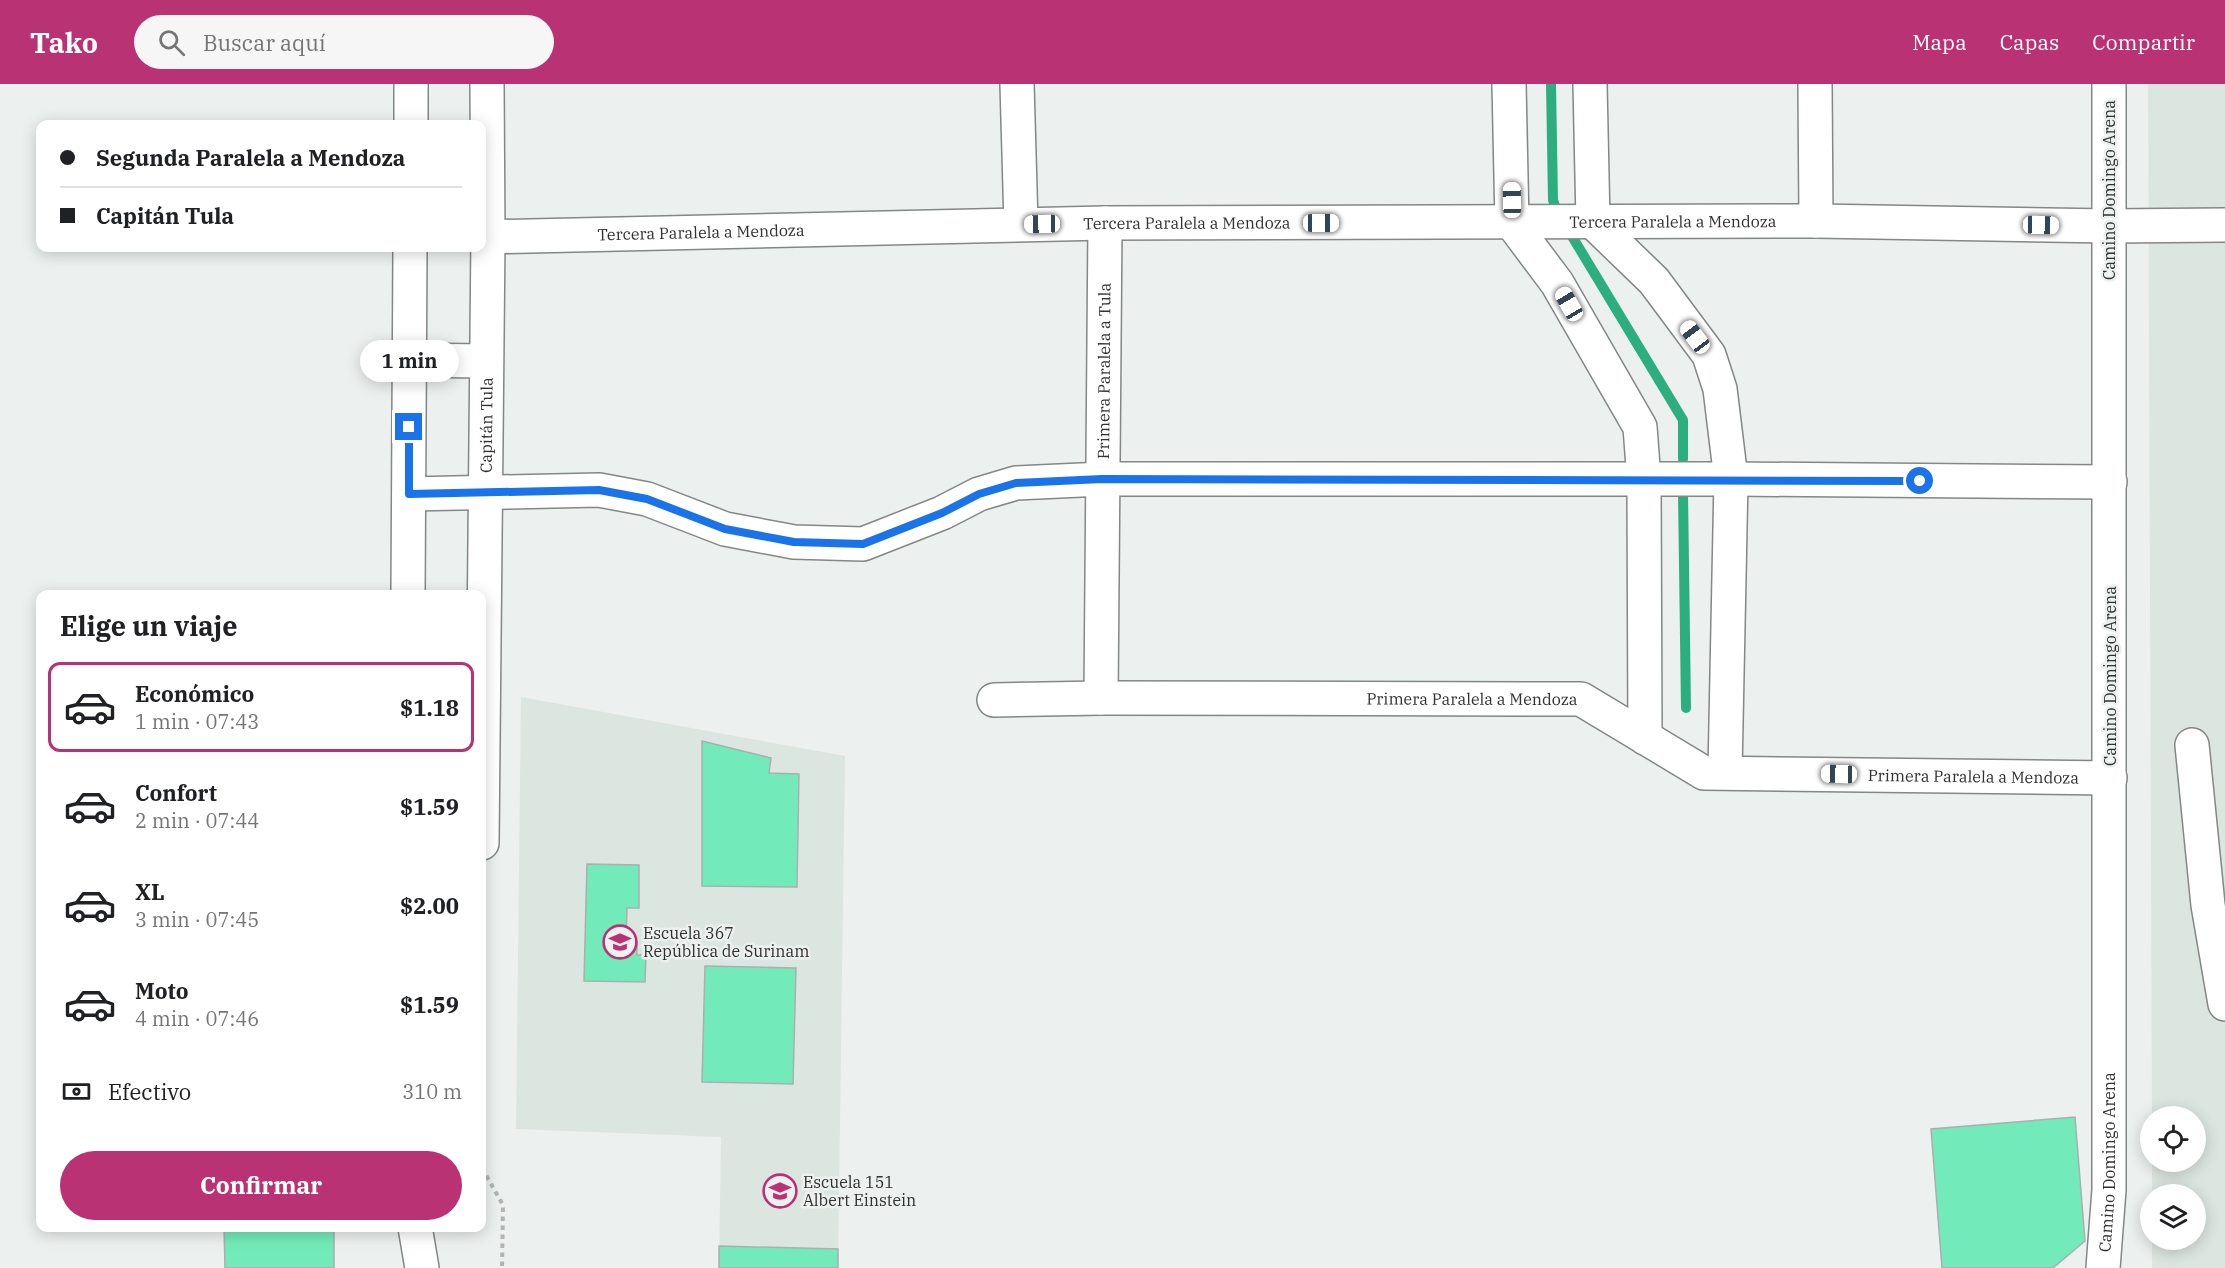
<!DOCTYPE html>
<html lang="es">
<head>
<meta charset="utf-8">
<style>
  body { margin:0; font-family:"IBM Plex Serif",serif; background:#f6f6f6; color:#202124; height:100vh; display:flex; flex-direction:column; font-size:22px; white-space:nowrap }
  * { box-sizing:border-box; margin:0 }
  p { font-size:20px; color:#757577 }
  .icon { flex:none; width:33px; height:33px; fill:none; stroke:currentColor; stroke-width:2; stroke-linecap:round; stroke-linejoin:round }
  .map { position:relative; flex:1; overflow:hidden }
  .drawer { position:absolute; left:36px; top:506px; width:450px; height:642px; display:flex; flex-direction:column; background:#fff; border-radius:12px; box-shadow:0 3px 15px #0003 }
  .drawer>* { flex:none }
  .guide { position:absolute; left:36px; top:36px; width:450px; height:132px; border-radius:12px; box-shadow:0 3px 15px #0003; display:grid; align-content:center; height:132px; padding:0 24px; background:#fff }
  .controls { position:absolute; left:2140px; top:1022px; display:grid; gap:12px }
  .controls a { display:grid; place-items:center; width:66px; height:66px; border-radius:50%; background:#fff; box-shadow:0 3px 15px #0003; font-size:30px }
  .end { position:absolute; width:27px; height:27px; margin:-14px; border:8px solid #1a73e8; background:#fff; box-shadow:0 0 0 3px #fff }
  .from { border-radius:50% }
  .bubble { position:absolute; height:42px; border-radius:21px; background:#fff; box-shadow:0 3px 15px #0003; font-size:20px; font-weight:800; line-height:42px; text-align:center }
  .car { position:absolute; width:18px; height:36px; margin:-18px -9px; border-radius:8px; box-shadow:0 0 4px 2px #0007; background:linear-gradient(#fff 24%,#345 0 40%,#fff 0 76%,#345 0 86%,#fff 0) }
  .guide b { display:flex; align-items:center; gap:21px; height:57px; font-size:22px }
  .guide b+b { border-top:2px solid #e0e0e0 }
  .guide i { width:15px; height:15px; background:#202124 }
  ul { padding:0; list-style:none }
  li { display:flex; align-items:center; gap:18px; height:90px; margin:0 12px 9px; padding:0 12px; border:3px solid transparent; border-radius:12px }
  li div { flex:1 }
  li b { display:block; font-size:22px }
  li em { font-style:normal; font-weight:800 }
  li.on { border-color:#b93273 }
  li>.icon { width:54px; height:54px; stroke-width:1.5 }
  h2 { padding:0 24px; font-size:27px; line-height:72px }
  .pay { display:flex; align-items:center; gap:15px; height:66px; padding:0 24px; font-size:22px }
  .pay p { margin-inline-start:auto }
  .button { display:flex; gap:12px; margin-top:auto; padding:12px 24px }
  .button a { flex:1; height:69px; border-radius:36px; background:#b93273; color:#fff; font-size:24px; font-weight:800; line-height:69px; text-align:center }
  header { display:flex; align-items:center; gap:36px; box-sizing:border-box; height:84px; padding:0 30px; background:#b93273; color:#fff }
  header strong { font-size:28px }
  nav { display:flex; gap:33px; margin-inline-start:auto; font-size:21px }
  .search { width:420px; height:54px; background:#f6f6f6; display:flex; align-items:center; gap:15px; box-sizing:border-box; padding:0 21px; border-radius:33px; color:#757577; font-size:22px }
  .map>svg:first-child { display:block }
</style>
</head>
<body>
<header>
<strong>Tako</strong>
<div class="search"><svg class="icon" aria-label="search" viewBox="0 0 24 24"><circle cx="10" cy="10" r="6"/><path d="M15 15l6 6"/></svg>Buscar aquí</div>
<nav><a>Mapa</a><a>Capas</a><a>Compartir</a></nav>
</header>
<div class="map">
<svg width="2225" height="1184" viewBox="0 0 2225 1184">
  <rect width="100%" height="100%" fill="#ecf0ee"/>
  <g fill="#dce6e0">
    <polygon points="2148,0 2225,0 2225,1184 2152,1184 2152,1155 2196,1155 2196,1110 2152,1110 2152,1077 2196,1077 2196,1032 2152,1032"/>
    <polygon points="521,613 845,672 838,1184 719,1184 721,1053 516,1045"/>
  </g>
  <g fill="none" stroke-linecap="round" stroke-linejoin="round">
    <g stroke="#2cae80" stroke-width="10">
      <polyline points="1551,0 1553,116 1556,125"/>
      <polyline points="1570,149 1683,336 1683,375"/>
      <polyline points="1683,409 1686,624"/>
    </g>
  </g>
  <g fill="#73eab9" stroke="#acafae" stroke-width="1.5">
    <polygon points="702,657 771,674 769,689 799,690 797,803 702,802"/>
    <polygon points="587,780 639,781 639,824 627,824 626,857 637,858 637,871 646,871 645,898 584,897"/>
    <polygon points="705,882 796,884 793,1000 702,998"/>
    <polygon points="2075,1033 2085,1157 2053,1184 1942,1184 1931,1045"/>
    <polygon points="224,1143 334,1143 334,1184 225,1184"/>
    <polygon points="719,1162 838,1165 838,1184 719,1184"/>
  </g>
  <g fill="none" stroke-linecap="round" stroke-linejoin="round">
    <defs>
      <g id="minor">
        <polyline points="1017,0 1021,140"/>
        <polyline points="1509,0 1512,139 1557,199 1640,343 1644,396 1645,654"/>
        <polyline points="1590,0 1593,138 1654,197 1709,271 1720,305 1731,395 1725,688"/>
        <polyline points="1815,0 1816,137"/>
        <polyline points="411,40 411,0"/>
        <path id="s1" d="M482,153L1105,139L1816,137L2109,142L2225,141"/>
        <polyline points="409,276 485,277"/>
        <polyline points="409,410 599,406 647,415 725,445 794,458 863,460 942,429 979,410 1016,399 1103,395 1731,395 2110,398"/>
        <polyline points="408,510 410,164"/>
        <path id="s2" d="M1101,614L1105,139"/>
        <path id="s3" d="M994,616L1101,614L1581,615L1704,689L2110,694"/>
        <polyline points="2192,661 2208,821 2225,920"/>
        <path id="s4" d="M482,759L488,153L487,0"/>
        <polyline points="415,1143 422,1184"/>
        <path id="s5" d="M2103,1184L2109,1106V0"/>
      </g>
    </defs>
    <use href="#minor" stroke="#838785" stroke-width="36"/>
    <polyline stroke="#b1b4b3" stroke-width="4" stroke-dasharray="4.5 4.5" stroke-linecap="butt" points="482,1084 503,1121 502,1184"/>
    <use href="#minor" stroke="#fff" stroke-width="33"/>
  </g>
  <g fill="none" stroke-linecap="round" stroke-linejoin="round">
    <polyline stroke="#1a73e8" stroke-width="8" points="409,343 409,410 599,406 647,415 725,445 794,458 863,460 942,429 979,410 1016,399 1102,395 1920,397"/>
  </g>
  <defs>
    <symbol id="school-ring" viewBox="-11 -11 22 22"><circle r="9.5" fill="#ecf0ee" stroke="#b93273" stroke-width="1.5"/><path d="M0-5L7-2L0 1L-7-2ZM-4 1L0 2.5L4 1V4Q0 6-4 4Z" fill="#b93273"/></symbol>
  </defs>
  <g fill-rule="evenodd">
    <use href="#school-ring" x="601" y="839" width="38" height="38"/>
    <use href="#school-ring" x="761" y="1088" width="38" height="38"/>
  </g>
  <g text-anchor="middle" stroke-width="5" stroke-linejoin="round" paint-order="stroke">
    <g font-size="16" fill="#303131" stroke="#ecf0ee">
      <text transform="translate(2109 106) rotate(-90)" y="6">Camino Domingo Arena</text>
      <text dy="6" stroke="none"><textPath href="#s1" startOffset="1191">Tercera Paralela a Mendoza</textPath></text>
      <text dy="6" stroke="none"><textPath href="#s1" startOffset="705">Tercera Paralela a Mendoza</textPath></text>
      <text dy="6" stroke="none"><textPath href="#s1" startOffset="219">Tercera Paralela a Mendoza</textPath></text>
      <text dy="6" stroke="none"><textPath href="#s2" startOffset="327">Primera Paralela a Tula</textPath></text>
      <text dy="6" stroke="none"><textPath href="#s4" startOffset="418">Capitán Tula</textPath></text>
      <text transform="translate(2110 592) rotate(-90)" y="6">Camino Domingo Arena</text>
      <text dy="6" stroke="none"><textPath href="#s3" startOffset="478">Primera Paralela a Mendoza</textPath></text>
      <text dy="6" stroke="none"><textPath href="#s3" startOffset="1000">Primera Paralela a Mendoza</textPath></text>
      <text dy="6" stroke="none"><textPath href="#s5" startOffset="106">Camino Domingo Arena</textPath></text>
    </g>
    <g font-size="16" fill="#303131" stroke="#ecf0ee" text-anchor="start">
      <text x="643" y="855">Escuela 367<tspan x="643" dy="18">República de Surinam</tspan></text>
      <text x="803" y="1104">Escuela 151<tspan x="803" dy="18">Albert Einstein</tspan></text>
    </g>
  </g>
</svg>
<div class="controls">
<a><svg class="icon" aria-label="locate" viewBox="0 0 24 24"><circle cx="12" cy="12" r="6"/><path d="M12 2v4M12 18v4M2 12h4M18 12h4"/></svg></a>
<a><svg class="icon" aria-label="layers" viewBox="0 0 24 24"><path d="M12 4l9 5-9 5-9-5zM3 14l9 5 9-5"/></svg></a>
</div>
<i class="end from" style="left:1920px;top:397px"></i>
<i class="end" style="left:409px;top:343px"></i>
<div class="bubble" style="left:360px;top:256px;width:99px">1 min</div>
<i class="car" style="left:1512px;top:116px;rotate:359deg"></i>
<i class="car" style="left:1321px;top:139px;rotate:90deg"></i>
<i class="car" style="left:1042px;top:140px;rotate:269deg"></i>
<i class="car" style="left:2041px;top:141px;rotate:91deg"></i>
<i class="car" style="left:1569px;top:220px;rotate:330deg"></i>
<i class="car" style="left:1695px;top:253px;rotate:323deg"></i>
<i class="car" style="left:1839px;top:690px;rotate:271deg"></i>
<div class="guide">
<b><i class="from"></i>Segunda Paralela a Mendoza</b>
<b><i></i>Capitán Tula</b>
</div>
<section class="drawer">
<h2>Elige un viaje</h2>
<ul>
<li class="on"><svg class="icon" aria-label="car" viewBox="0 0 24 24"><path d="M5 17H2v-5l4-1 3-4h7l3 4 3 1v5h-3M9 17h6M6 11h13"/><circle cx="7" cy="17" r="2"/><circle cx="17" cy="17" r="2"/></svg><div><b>Económico</b><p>1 min · 07:43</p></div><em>$1.18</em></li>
<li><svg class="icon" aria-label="car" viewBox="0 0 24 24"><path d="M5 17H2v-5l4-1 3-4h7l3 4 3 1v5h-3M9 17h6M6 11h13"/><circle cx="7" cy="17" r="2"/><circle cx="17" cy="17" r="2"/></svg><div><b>Confort</b><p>2 min · 07:44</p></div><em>$1.59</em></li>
<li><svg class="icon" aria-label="car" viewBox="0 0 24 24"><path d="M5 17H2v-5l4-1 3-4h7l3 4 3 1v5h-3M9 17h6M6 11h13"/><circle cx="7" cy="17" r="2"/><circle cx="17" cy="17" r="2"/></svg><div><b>XL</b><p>3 min · 07:45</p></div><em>$2.00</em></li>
<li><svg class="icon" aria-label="car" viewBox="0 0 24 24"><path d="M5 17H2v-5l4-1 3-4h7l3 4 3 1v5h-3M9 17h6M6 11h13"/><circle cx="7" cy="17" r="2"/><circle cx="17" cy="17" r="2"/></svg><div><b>Moto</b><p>4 min · 07:46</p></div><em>$1.59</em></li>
</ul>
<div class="pay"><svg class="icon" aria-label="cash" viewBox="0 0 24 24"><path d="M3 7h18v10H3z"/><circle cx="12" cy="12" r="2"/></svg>Efectivo<p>310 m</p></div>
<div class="button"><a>Confirmar</a></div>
</section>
</div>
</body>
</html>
